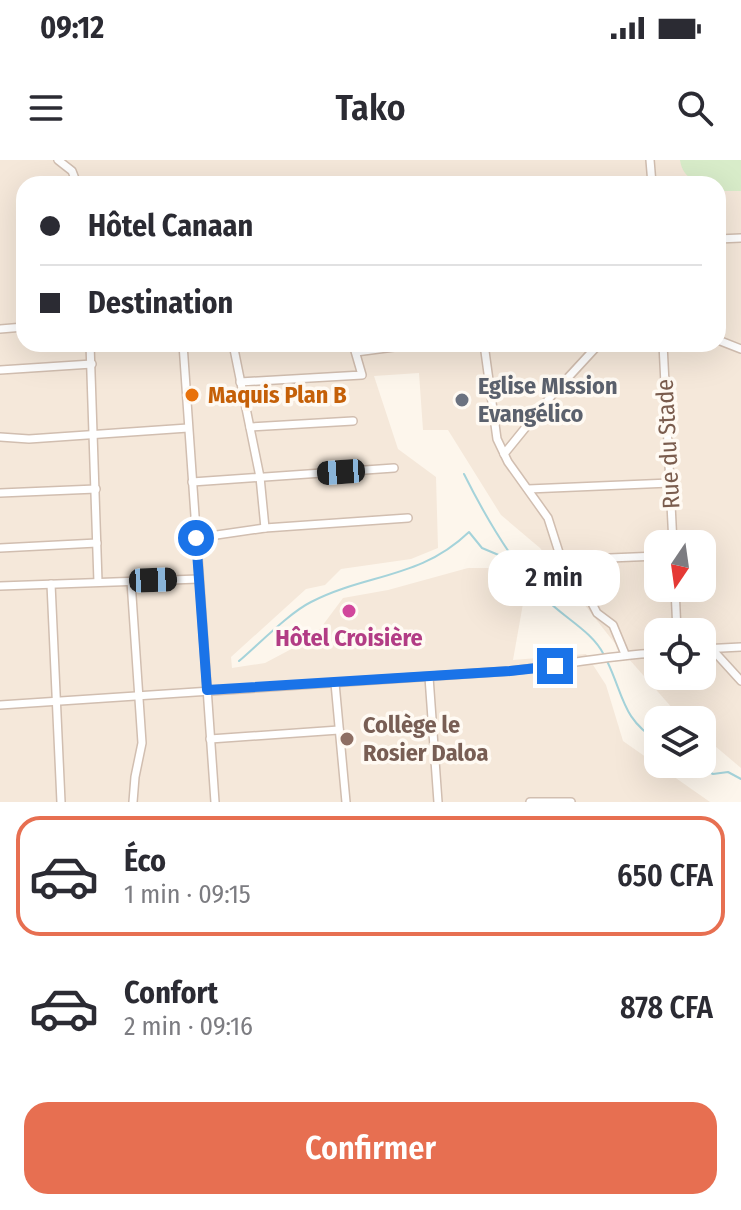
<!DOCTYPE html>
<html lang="fr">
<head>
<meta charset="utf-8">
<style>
  body { margin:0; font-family:"Fira Sans Condensed",sans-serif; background:#f2f2f3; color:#2b2b33; height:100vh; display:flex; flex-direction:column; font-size:30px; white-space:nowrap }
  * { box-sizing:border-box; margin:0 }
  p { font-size:26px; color:#7c7c81 }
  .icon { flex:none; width:44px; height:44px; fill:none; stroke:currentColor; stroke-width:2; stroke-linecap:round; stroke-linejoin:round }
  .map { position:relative; height:642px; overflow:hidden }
  .side { display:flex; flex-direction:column; background:#fff; flex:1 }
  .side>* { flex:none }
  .guide { position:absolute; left:16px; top:16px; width:710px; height:176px; border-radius:24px; box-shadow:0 8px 32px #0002; display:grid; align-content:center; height:176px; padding:0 24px; background:#fff }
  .needle { width:52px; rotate:193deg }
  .controls { position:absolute; left:644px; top:370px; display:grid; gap:16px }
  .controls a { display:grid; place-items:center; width:72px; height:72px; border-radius:16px; background:#fff; box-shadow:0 8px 32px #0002; font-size:40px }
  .end { position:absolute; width:36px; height:36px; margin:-18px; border:10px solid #1a73e8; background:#fff; box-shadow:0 0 0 4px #fff }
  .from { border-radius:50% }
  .bubble { position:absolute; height:56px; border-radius:24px; background:#fff; box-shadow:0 8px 32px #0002; font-size:26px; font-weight:600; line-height:56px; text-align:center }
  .car { position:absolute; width:24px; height:48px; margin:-24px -12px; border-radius:10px; box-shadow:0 0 6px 2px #0007; background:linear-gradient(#222 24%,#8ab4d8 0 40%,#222 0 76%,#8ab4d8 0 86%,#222 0) }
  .guide b { display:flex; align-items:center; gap:28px; height:76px; font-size:30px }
  .guide b+b { border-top:2px solid #e1e1e2 }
  .guide i { width:20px; height:20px; background:#2b2b33 }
  ul { padding:14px 0 0; list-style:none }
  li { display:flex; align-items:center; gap:24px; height:120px; margin:0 16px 12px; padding:0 8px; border:4px solid transparent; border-radius:24px }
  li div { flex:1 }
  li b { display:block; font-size:30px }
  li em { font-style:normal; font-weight:600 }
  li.selected { border-color:#e76f51 }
  li>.icon { width:72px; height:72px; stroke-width:1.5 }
  .primary-button { display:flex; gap:16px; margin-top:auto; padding:16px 24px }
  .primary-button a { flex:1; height:92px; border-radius:24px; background:#e76f51; color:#fff; font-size:32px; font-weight:600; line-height:92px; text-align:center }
  .status { display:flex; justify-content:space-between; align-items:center; height:56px; padding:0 40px; background:#fff; direction:ltr }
  .status svg { height:22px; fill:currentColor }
  header { display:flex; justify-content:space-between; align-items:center; height:104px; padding:0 24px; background:#fff; font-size:36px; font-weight:600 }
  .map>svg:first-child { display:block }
</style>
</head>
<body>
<div class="status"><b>09:12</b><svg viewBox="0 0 49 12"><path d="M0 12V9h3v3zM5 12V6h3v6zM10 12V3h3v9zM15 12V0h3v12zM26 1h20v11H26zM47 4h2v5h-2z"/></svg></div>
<header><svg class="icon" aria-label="menu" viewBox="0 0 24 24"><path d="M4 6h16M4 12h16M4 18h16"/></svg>Tako<svg class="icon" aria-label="search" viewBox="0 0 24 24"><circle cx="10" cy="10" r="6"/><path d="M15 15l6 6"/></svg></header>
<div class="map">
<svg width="741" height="642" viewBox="0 0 741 642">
  <rect width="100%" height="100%" fill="#fdf6ec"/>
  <path fill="#f5e8da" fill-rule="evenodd" d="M0,0H741V608L702,575V560H685L674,550L613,481L540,388L501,355L448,270H423L419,213L374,216L398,289L436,317L438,388L411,399L341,409L325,425L306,429L231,497L232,508L265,503L314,477L343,438L388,430L468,408H496L524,438L513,500L586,494L606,525L623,581L710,642H0ZM24,24H718V184H24ZM658,384H702V428H658ZM658,472H702V516H658Z"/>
  <path fill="#d8ecc9" d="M680,0H741V31H718V24C700,24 683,21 680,0Z"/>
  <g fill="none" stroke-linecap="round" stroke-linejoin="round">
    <g stroke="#a5d3da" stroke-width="2">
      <path d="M464,314C486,358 512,403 546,439C564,458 592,471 604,495"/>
      <path d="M239,501C259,484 289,453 311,442C368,413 420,419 469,372L482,388L501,396L510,393"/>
      <path d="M607,501C624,536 622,559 658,581"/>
      <polyline points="694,604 713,614 728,612 741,619"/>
    </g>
    <defs>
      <g id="minor">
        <polyline points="58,0 72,11 77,24"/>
        <polyline points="650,0 652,24"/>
        <polyline points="718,79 741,78"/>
        <polyline points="0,169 24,167"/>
        <polyline points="718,180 741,189"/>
        <polyline points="90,184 98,422"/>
        <polyline points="183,184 215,642"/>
        <polyline points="233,184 260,317 265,368"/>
        <polyline points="484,184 497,279 508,302 548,358 563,405 582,424 597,453 613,465 625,494"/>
        <polyline points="663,184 673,384"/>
        <polyline points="356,192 417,184"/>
        <polyline points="0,210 92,204"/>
        <polyline points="240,222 362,215 353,184"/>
        <polyline points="250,267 353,261"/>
        <polyline points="0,277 29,279 188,268"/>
        <polyline points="504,294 552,235 599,184"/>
        <polyline points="192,322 394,308"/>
        <polyline points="528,329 670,323"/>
        <polyline points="0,333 96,329"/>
        <polyline points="196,378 265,368 408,358"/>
        <polyline points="0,388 97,383"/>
        <polyline points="561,400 658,396"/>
        <polyline points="131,421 142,583 135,617 133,642"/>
        <polyline points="51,424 61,642"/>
        <polyline points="0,426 199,419"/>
        <polyline points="675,428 677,472"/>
        <polyline points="711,488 741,521"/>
        <polyline points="702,489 741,487"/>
        <polyline points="429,517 438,642"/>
        <polyline points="335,523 346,642"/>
        <path d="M0,545L510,511C559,506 608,495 658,493"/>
        <polyline points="210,579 339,570"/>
        <polyline points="530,642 571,642"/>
      </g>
    </defs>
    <use href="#minor" stroke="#d1beb0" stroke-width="10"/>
    <use href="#minor" stroke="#fff" stroke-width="7"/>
  </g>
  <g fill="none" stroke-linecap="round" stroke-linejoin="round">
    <polyline stroke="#1a73e8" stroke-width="10" points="196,378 207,530 510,511 555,506"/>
  </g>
  <circle fill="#e8710a" stroke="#fffaf3" stroke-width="3" cx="192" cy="235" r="8"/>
  <circle fill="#6b7280" stroke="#fffaf3" stroke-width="3" cx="462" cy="240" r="8"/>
  <circle fill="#d1479c" stroke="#fffaf3" stroke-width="3" cx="349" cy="451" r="8"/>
  <circle fill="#8d6e63" stroke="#fffaf3" stroke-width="3" cx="347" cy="579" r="8"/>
  <g text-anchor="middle" stroke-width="7" stroke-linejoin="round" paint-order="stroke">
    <g font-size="24" font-weight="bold" fill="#5b616d" stroke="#fffaf3" text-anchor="start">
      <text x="478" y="234">Eglise MIssion<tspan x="478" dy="28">Evangélico</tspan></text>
    </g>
    <g font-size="24" font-weight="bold" fill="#c56008" stroke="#fffaf3" text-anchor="start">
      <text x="208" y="243">Maquis Plan B</text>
    </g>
    <g font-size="24" fill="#7a5c4d" stroke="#fffaf3">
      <text transform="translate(668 284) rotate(-93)" y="8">Rue du Stade</text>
    </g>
    <g font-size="24" font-weight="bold" fill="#b23c85" stroke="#fffaf3">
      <text x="349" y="486">Hôtel Croisière</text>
    </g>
    <g font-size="24" font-weight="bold" fill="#785e54" stroke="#fffaf3" text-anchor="start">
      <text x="363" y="573">Collège le<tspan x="363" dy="28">Rosier Daloa</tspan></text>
    </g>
  </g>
</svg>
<div class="controls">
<a><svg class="needle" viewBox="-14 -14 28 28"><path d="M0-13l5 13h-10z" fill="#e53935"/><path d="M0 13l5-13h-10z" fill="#7c7c81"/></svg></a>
<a><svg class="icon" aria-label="locate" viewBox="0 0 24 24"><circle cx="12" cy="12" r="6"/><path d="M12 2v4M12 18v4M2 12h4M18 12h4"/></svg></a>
<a><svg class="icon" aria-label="layers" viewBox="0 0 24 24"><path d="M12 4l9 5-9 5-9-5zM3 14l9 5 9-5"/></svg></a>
</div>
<i class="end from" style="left:196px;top:378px"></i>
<i class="end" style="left:555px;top:506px"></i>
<div class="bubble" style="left:488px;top:390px;width:132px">2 min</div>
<i class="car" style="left:341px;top:312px;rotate:266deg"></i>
<i class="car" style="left:153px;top:420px;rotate:88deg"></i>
<div class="guide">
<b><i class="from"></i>Hôtel Canaan</b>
<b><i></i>Destination</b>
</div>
</div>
<section class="side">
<ul>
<li class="selected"><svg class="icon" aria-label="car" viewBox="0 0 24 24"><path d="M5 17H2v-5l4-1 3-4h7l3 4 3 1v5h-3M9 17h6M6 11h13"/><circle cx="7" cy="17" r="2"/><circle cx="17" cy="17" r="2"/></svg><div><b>Éco</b><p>1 min · 09:15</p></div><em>650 CFA</em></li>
<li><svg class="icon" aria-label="car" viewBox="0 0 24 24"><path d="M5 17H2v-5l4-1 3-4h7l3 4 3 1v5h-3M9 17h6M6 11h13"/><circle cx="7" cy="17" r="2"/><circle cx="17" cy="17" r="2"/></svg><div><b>Confort</b><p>2 min · 09:16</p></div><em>878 CFA</em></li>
</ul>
<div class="primary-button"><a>Confirmer</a></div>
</section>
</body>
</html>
